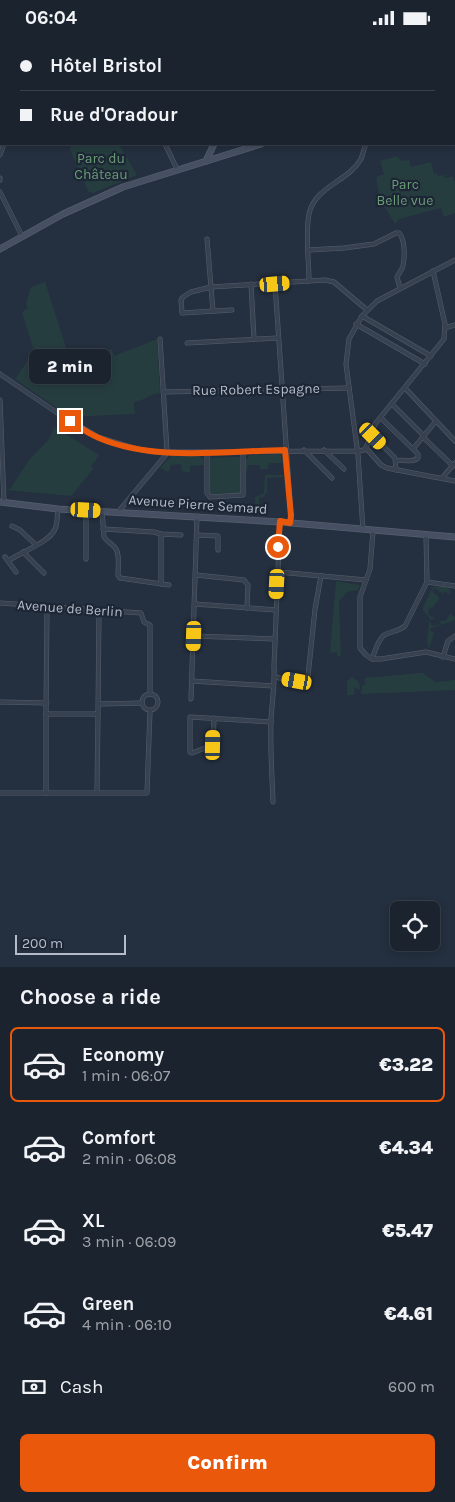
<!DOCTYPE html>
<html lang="en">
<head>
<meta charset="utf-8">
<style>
  body { margin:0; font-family:Karla,sans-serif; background:#242b37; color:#f1f3f6; height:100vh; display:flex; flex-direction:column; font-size:19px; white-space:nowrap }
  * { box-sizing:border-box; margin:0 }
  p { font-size:16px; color:#a0a4aa }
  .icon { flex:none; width:28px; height:28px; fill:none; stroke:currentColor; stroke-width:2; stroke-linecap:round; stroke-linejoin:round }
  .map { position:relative; height:932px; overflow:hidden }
  .side { display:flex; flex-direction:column; background:#1b232f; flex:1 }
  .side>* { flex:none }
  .guide { position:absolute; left:0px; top:0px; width:455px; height:110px; box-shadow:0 2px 8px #0003,0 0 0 1px #39404b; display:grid; align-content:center; height:110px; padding:0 20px; background:#1b232f }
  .buttons { position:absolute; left:390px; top:866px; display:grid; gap:10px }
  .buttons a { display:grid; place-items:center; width:50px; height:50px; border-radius:8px; background:#1b232f; box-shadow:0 2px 8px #0003,0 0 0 1px #39404b; font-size:25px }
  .scale { position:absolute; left:15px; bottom:12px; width:111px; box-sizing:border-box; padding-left:5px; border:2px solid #b4bcca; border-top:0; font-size:14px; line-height:18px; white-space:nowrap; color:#b4bcca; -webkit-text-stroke:4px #1d2634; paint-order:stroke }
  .end { position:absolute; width:22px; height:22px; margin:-11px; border:6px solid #ea580c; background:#fff; box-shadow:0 0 0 2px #fff }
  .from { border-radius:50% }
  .bubble { position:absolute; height:35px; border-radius:8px; background:#1b232f; box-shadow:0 2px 8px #0003,0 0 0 1px #39404b; font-size:16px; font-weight:800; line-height:35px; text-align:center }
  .car { position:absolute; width:15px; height:30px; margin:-15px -8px; border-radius:6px; box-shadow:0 0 4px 1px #0007; background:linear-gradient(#f5c518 24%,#345 0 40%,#f5c518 0 76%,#345 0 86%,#f5c518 0) }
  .guide b { display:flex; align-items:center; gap:18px; height:48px; font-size:19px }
  .guide b+b { border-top:1px solid #39404b }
  .guide i { width:12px; height:12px; background:#f1f3f6 }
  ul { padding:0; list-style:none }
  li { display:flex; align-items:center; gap:15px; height:75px; margin:0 10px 8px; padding:0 10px; border:2px solid transparent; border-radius:8px }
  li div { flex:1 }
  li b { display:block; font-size:19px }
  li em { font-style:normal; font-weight:800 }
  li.active { border-color:#ea580c }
  li>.icon { width:45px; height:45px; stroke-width:1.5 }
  h2 { padding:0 20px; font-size:22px; line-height:60px }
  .pay { display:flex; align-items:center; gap:12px; height:55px; padding:0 20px; font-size:19px }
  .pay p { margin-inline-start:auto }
  .cta { display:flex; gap:10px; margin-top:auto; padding:10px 20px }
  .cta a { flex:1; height:58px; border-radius:8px; background:#ea580c; color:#fff; font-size:20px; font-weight:800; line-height:58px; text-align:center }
  .status { display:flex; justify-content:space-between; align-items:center; height:35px; padding:0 25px; background:#1b232f; direction:ltr }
  .status svg { height:14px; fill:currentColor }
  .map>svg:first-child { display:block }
</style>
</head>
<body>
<div class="status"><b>06:04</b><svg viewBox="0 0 49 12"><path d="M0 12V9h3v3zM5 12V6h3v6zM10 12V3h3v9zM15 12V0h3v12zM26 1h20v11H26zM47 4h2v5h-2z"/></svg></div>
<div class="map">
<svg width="455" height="932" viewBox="0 0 455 932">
  <rect width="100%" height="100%" fill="#242f3f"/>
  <g fill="#263d40">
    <polygon points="70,109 119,109 137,140 93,158 88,156 71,117"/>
    <polygon points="397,121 401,126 409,125 411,132 431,127 434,139 437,138 438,141 444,140 445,143 453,141 455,148 455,178 444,182 441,173 399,184 395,189 380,164 376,142 384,139 380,126"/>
    <path d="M45,247L72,331L112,314L114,321L157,304L160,358C148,359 145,366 134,367L135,379L70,382L15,344L34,316L22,277L28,273L26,269L31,252Z"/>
    <polygon points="54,392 99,420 91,432 94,433 71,461 6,455 11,453 29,425 49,404"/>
    <polygon points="279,419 281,420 282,428 269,428 268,434 260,434 260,430 248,430 247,436 246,436 245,426 250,420"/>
    <polygon points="172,420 197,420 203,424 204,430 190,431 190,438 182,436 181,429 170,430 170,435 168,437 160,433"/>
    <polygon points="240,422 242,458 210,459 208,423"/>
    <polygon points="265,440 283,440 283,442 267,443 267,457 264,462 259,463 260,480 256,480 255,462 264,458"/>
    <polygon points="336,546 360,550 358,555 347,557 339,566 341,621 337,621 337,617 330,618"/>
    <polygon points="433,552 445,552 451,555 449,559 445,556 443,559 435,553 432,556 440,563 432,573 430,572 428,575 429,577 428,579 435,584 431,585 423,575 423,572"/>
    <path d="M450,579L455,582V585L429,594L434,598L429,614C425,602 430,595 429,585L432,591L441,589L440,586H446Z"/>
    <polygon points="419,638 423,638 435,647 455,645 455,655 361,659 362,651 365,649 365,643"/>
    <polygon points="352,642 359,647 360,654 357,654 354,652 354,660 347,660 347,646"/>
  </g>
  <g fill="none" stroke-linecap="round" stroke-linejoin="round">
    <defs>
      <g id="minor">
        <polyline points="29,0 30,1"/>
        <polyline points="116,0 119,1"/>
        <polyline points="367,0 378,1"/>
        <polyline points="37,1 40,0"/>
        <polyline points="98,1 100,0"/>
        <polyline points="231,1 232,0"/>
        <polyline points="295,1 295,0"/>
        <polyline points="332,1 346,0"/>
        <polyline points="414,1 416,0"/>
        <polyline points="0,19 1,18"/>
        <polyline points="165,109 177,134"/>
        <polyline points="0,120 4,109"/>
        <polyline points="0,143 0,145"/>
        <polyline points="0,157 22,201"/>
        <polyline points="207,204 213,276"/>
        <path d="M309,215L344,213L374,209L396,198H399C405,204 405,222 403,231C402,235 399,238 397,242L400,253"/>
        <polyline points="309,246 325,245 334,247 367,275"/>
        <polyline points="251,249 254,304"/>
        <polyline points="275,249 291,481 290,488"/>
        <path d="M232,275L182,278L181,265L183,262L191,257L211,252L309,246C309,225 305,199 309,179C315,151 348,147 361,124C363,119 364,113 366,109"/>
        <polyline points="362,281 431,321"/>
        <polyline points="356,289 425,329"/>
        <polyline points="445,293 455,290"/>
        <polyline points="187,308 278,303"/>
        <polyline points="0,339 56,377 98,402 137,414 155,417 190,417 359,416 364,415 366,413"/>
        <polyline points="405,353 455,406"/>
        <polyline points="163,357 349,353"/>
        <polyline points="0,365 4,467"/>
        <polyline points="392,369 424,401"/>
        <path d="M381,383L418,419V423C411,429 404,423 397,426"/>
        <polyline points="371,399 395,423 396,435"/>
        <polyline points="423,402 453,431"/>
        <polyline points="366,413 375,389 444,304 445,289 433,236"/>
        <polyline points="366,413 381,430 387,433 455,446"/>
        <polyline points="413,414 436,386"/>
        <polyline points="304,415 332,443"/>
        <polyline points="324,415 344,434"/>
        <polyline points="207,417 207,458 210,462 243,460 243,417"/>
        <polyline points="442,443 455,428"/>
        <path d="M102,476L104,502C107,507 113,509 116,514C120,520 118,533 118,540L120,543L169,550"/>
        <polyline points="118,477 165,421 167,416 160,304"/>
        <polyline points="12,491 20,495 36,510"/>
        <polyline points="103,494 154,497 161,499 181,500"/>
        <polyline points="363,495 358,420 346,329 349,304 362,281 377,266 455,225"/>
        <polyline points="373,496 370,534 360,562 360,613 366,620 372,624 381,624 426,617 455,624"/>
        <polyline points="161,499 161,549"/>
        <polyline points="197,500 218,501 218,515"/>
        <polyline points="23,517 44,538"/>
        <polyline points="5,522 16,537"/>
        <polyline points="86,524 86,475"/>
        <path d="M8,526C21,517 50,507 55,494C58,488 57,480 58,474"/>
        <polyline points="278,537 366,545"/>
        <polyline points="196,540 244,545 248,550 247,573"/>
        <polyline points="427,547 455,551"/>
        <polyline points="0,568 141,578 144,587 150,590 150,659"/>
        <polyline points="195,569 276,575"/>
        <polyline points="47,572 46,679 98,679 99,575"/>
        <polyline points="194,601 275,604"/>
        <polyline points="443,622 448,606 455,601"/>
        <path d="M372,624C375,617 377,607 383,601C389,596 398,597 405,591L427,547L426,500"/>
        <path d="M275,642C286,644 299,650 308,641L315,574L321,541"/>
        <polyline points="192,646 273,651"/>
        <circle cx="150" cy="667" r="8"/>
        <polyline points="191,664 197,481"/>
        <polyline points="0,667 47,668"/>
        <polyline points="99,669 142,668"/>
        <polyline points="214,683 213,710 192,718 190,717 190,682 271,687"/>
        <polyline points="97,757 98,679"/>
        <polyline points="0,758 147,758 150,676"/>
        <polyline points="46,758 46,679"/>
        <path d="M273,767C272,740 270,712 271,685C272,667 275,648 274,631L280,487"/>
      </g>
      <g id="secondary">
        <polyline points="420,0 421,1"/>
        <polyline points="267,1 268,0"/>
        <polyline points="454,45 455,46"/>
        <polyline points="454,56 455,54"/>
        <polyline points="454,73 455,76"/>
        <polyline points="206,126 214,109"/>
        <polyline points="0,214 63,179 123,152 261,109"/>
        <polyline points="0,467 58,474 280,487 455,502"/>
      </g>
    </defs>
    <use href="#minor" stroke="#565f6d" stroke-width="5"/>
    <use href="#secondary" stroke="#565f6d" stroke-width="7"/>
    <use href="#minor" stroke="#38414f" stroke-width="4"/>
    <use href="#secondary" stroke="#465062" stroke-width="5.5"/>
  </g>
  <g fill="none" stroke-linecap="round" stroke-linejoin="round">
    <path stroke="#ea580c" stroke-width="6" d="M70,386C79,392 89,399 99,403C156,427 225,416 285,415L291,481L290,488L280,486L278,512"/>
  </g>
  <g text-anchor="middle" stroke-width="4.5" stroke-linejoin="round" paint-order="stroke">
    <g font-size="14" fill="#6a9c76" stroke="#1d2634">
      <text x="101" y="128">Parc du<tspan x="101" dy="16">Château</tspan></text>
      <text x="405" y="154">Parc<tspan x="405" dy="16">Belle vue</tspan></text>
    </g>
    <g font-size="14" fill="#b4bcca" stroke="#1d2634">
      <text transform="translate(256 354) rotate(-1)" y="5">Rue Robert Espagne</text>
      <text transform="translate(198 469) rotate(4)" y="5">Avenue Pierre Semard</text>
      <text transform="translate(70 573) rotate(4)" y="5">Avenue de Berlin</text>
    </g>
  </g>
</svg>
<div class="buttons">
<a><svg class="icon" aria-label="locate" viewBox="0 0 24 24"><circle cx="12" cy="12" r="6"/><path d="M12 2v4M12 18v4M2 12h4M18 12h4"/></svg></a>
</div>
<div class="scale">200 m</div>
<i class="end from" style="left:278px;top:512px"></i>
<i class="end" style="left:70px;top:386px"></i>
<div class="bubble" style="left:29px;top:314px;width:82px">2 min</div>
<i class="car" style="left:275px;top:249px;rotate:85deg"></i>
<i class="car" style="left:373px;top:401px;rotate:135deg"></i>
<i class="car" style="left:86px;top:475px;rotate:93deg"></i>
<i class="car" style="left:277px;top:549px;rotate:183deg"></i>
<i class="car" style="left:194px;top:601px;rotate:182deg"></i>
<i class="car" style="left:297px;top:646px;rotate:280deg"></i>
<i class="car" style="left:213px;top:710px;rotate:1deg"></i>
<div class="guide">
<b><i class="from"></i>Hôtel Bristol</b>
<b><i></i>Rue d'Oradour</b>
</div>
</div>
<section class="side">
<h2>Choose a ride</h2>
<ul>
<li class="active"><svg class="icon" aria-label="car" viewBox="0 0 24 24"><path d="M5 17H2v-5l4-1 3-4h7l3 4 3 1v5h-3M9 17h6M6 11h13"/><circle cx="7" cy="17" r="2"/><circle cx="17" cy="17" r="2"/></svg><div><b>Economy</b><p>1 min · 06:07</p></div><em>€3.22</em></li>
<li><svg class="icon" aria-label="car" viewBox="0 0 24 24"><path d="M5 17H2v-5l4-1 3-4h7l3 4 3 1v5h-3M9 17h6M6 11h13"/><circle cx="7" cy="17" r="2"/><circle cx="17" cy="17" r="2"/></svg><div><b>Comfort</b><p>2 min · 06:08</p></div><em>€4.34</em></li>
<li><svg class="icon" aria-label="car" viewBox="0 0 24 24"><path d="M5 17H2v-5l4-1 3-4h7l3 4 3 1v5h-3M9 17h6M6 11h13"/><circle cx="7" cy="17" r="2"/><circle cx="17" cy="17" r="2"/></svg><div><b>XL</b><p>3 min · 06:09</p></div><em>€5.47</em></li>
<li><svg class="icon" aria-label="car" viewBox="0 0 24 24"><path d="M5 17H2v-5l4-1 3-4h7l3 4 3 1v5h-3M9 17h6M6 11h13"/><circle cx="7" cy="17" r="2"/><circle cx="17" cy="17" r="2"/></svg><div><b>Green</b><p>4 min · 06:10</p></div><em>€4.61</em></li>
</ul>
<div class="pay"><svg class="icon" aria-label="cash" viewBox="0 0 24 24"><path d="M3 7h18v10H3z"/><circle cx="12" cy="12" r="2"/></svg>Cash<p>600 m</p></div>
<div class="cta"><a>Confirm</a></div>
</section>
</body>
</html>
